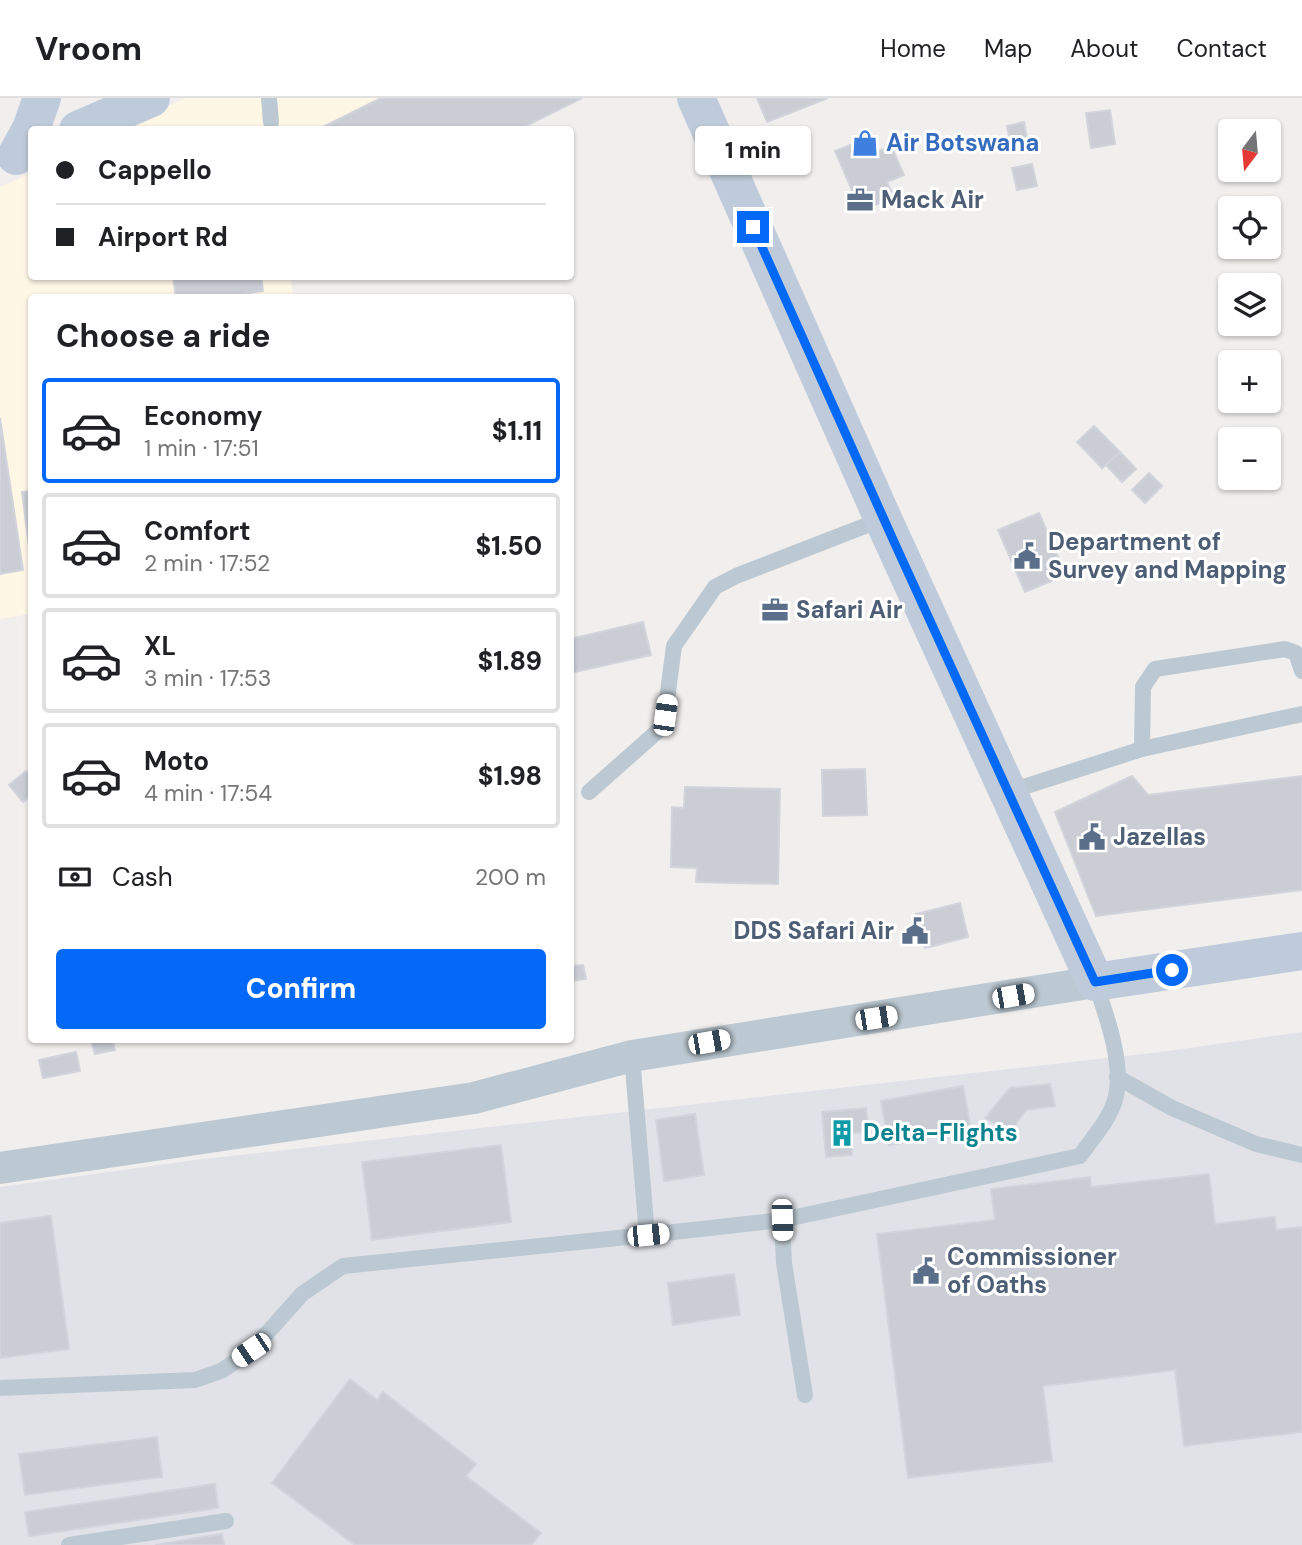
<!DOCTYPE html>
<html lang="en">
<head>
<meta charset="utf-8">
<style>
  body { margin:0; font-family:"DM Sans",sans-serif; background:#f6f6f6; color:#202124; height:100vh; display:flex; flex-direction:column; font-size:26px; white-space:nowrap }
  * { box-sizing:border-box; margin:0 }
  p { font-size:23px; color:#757577 }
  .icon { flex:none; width:38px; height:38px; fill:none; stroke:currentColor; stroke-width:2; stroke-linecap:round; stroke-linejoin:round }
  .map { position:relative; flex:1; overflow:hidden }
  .panel { position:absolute; left:28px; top:196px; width:546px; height:749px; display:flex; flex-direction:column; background:#fff; border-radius:7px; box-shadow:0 2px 5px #0004 }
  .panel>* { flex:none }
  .top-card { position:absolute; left:28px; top:28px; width:546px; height:154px; border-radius:7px; box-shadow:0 2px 5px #0004; display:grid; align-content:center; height:154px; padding:0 28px; background:#fff }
  .needle { width:46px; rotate:196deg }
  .tools { position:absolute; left:1218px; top:21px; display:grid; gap:14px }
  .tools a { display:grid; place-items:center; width:63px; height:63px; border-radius:7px; background:#fff; box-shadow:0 2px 5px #0004; font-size:35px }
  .end { position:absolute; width:32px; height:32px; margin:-16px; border:9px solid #0369f6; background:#fff; box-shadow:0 0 0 4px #fff }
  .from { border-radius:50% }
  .bubble { position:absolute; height:49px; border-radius:7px; background:#fff; box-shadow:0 2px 5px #0004; font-size:23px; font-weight:800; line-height:49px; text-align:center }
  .car { position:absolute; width:21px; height:42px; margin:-21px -10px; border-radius:9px; box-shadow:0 0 5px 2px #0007; background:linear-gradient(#fff 24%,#345 0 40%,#fff 0 76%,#345 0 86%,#fff 0) }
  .top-card b { display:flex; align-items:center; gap:24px; height:66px; font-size:26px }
  .top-card b+b { border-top:2px solid #e0e0e0 }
  .top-card i { width:18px; height:18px; background:#202124 }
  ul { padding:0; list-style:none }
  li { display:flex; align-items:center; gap:21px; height:105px; margin:0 14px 10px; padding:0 14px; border:4px solid #e0e0e0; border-radius:7px }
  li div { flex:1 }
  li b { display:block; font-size:26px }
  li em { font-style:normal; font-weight:800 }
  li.current { border-color:#0369f6 }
  li>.icon { width:63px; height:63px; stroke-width:1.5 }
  h2 { padding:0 28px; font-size:32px; line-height:84px }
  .pay { display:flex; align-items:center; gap:18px; height:77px; padding:0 28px; font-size:26px }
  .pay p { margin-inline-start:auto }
  .primary-button { display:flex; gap:14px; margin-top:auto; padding:14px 28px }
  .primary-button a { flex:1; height:80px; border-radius:7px; background:#0369f6; color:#fff; font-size:28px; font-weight:800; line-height:80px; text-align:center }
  header { display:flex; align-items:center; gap:42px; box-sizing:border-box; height:98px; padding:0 35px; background:#fff; border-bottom:2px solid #e0e0e0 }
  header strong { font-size:33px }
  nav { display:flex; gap:38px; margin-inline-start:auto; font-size:24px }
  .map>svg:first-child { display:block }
</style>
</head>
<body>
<header>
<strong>Vroom</strong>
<nav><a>Home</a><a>Map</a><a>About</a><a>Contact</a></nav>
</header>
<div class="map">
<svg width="1302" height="1447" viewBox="0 0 1302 1447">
  <rect width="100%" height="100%" fill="#f1eeee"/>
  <g fill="#fef7e5">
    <polygon points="185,0 582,0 518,31 121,32"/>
    <polygon points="31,75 32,178 291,179 293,199 32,200 31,516 0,521 0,89"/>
  </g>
  <polygon fill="#e0e2e7" points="1302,934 1302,1447 0,1447 0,1089 195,1062 1161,954"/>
  <g fill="#cacdd4" stroke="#d2d4db" stroke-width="2">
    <polygon points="381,0 582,0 518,32 317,32"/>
    <polygon points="757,0 828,0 767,24"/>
    <polygon points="1110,12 1115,46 1091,50 1086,15"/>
    <polygon points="1024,24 1028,45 1011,48 1007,28"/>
    <polygon points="870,39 877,54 891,48 904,77 887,84 894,99 861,113 835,53"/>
    <polygon points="1032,66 1037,88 1017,92 1012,70"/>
    <polygon points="173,178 261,178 263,193 214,200 176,200"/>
    <polygon points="0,320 23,472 0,476"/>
    <polygon points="1094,328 1120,354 1102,370 1077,344"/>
    <polygon points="1120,354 1136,371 1122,384 1106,367"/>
    <polygon points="1149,375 1162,388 1145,405 1132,392"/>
    <polygon points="32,393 32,472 22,394"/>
    <polygon points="1039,415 1066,477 1025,494 998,432"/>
    <polygon points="643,524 651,557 570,575 570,541"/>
    <polygon points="865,671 867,717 823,718 822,672"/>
    <polygon points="26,673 32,679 32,697 23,704 9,687"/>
    <polygon points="1132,678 1148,697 1302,678 1302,792 1096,818 1055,714"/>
    <polygon points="685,689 780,691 778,786 696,784 697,770 671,769 672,709 684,710"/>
    <polygon points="960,805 968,839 925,850 916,816"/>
    <polygon points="583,867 586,881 570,883 570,868"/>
    <polygon points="91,942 112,942 115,952 95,956"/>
    <polygon points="76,954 80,973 43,980 39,962"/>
    <polygon points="1050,986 1055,1008 1026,1012 1010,1034 985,1020 1010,990"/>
    <polygon points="963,988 973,1043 961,1034 889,1047 881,1003"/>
    <polygon points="866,1010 869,1034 851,1035 852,1057 826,1059 822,1014"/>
    <polygon points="695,1016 704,1077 664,1083 656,1022"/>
    <polygon points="501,1047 511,1124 372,1142 362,1064"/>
    <polygon points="1209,1076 1215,1126 1275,1119 1276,1132 1302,1129 1302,1334 1184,1348 1175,1272 1043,1288 1052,1363 908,1380 877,1136 995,1122 991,1091 1090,1079 1091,1089"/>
    <polygon points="51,1118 69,1251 0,1260 0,1125"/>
    <polygon points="734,1176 740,1217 673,1227 668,1185"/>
    <polygon points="350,1281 377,1302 383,1294 476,1366 466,1378 541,1435 531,1447 355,1447 272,1385"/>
    <polygon points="157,1339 162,1379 25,1397 19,1356"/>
    <polygon points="215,1386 218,1410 29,1438 25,1414"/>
    <polygon points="222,1436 224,1447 155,1447"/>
  </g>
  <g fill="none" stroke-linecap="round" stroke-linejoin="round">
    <g stroke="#bdc9d2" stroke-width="16">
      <polyline points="269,0 271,24"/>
      <polyline points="1142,651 1143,589 1155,571 1285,551 1296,555 1302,573"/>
      <polyline points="589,694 659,632 665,617 674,548 715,489 736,478 883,421"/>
      <polyline points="1008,694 1142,651 1302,616"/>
      <path d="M632,958L647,1137L782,1122L1080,1058C1092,1041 1109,1022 1115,1002C1125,968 1106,916 1095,884"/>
      <polyline points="1117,979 1172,1010 1256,1046 1302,1057"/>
      <polyline points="782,1122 784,1165 805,1297"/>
      <polyline points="0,1290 195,1282 221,1273 251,1253 302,1196 343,1168 647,1137"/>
      <polyline points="69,1447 226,1423"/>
    </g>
    <polyline stroke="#bdc9d2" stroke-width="32" points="0,1070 474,1000 632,958 1095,884"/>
    <g stroke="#bfcbda" stroke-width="38">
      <polyline points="696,0 883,421 1095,884 1302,853"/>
      <polyline points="78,32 151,0"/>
      <polyline points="16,58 31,31 42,0"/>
    </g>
  </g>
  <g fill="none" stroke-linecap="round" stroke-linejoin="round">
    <polyline stroke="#0369f6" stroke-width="9" points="753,129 895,446 1095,884 1172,872"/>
  </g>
  <defs>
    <symbol id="shop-bare" viewBox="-9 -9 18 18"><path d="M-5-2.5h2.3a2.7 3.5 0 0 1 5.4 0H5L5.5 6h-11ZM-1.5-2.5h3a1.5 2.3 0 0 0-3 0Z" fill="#3f7fe0" stroke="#fff" stroke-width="2.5" paint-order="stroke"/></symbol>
    <symbol id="office-bare" viewBox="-9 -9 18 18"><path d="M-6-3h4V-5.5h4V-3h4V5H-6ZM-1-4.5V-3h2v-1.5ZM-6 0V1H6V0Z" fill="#5c6f8a" stroke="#fff" stroke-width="2.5" paint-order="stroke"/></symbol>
    <symbol id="civic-bare" viewBox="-9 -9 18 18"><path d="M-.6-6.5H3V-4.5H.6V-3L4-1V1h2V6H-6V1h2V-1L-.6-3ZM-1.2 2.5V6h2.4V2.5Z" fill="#5c6f8a" stroke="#fff" stroke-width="2.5" paint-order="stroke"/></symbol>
    <symbol id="building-bare" viewBox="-9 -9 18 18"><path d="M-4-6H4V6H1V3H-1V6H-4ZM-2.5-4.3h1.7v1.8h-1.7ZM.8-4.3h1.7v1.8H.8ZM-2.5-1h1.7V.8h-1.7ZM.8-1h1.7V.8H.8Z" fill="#0f9aa8" stroke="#fff" stroke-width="2.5" paint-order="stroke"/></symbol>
  </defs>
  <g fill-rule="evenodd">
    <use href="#shop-bare" x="846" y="26" width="38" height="38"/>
    <use href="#office-bare" x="841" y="83" width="38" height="38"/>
    <use href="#civic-bare" x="1008" y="439" width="38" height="38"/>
    <use href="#office-bare" x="756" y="493" width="38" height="38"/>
    <use href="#civic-bare" x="1073" y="720" width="38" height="38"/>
    <use href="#civic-bare" x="896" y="814" width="38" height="38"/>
    <use href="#building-bare" x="823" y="1016" width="38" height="38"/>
    <use href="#civic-bare" x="907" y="1154" width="38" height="38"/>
  </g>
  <g text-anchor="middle" stroke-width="6" stroke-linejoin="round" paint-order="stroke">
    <g font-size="24" font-weight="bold" fill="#366cbe" stroke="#fff" text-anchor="start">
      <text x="886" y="53">Air Botswana</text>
    </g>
    <g font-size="24" font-weight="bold" fill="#4e5e75" stroke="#fff" text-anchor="start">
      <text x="881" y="110">Mack Air</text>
      <text x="1048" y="452">Department of<tspan x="1048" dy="28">Survey and Mapping</tspan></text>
      <text x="796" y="520">Safari Air</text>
      <text x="1113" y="747">Jazellas</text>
      <text x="894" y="841" text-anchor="end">DDS Safari Air</text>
      <text x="947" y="1167">Commissioner<tspan x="947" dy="28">of Oaths</tspan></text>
    </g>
    <g font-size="24" font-weight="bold" fill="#0d838f" stroke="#fff" text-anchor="start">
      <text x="863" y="1043">Delta-Flights</text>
    </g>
  </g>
</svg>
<div class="tools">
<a><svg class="needle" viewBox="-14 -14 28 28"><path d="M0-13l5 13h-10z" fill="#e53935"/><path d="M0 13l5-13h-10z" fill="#757577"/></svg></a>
<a><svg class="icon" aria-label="locate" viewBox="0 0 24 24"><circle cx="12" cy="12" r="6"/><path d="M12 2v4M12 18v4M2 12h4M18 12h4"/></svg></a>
<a><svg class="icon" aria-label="layers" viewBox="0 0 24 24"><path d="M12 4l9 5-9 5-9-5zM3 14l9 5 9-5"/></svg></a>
<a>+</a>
<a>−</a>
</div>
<i class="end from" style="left:1172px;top:872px"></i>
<i class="end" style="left:753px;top:129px"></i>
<div class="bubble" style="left:695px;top:28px;width:116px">1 min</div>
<i class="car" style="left:665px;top:617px;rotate:8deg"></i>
<i class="car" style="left:1013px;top:898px;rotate:80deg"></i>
<i class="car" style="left:876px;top:920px;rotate:81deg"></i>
<i class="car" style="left:709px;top:944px;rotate:80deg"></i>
<i class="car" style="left:782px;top:1122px;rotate:178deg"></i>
<i class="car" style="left:648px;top:1137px;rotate:84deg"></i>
<i class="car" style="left:251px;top:1252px;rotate:236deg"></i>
<div class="top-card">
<b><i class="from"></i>Cappello</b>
<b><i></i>Airport Rd</b>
</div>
<section class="panel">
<h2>Choose a ride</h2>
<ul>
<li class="current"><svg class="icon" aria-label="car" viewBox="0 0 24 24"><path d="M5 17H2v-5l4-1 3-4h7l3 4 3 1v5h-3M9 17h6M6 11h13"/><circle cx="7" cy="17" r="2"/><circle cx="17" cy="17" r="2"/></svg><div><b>Economy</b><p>1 min · 17:51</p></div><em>$1.11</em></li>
<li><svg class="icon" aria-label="car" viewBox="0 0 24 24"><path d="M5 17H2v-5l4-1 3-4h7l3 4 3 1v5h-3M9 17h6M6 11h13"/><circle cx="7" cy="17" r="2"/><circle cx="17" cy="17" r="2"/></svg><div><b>Comfort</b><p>2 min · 17:52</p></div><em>$1.50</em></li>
<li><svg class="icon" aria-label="car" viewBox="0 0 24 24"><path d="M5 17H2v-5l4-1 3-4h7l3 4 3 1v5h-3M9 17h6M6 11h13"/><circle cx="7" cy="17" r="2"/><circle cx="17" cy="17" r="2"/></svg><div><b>XL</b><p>3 min · 17:53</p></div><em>$1.89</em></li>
<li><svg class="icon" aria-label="car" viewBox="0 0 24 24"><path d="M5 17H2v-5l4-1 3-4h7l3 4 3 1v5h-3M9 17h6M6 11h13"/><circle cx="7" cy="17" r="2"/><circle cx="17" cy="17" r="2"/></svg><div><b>Moto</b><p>4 min · 17:54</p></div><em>$1.98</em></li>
</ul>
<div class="pay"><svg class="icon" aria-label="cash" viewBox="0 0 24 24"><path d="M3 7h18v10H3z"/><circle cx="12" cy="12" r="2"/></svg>Cash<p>200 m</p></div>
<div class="primary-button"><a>Confirm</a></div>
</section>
</div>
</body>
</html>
